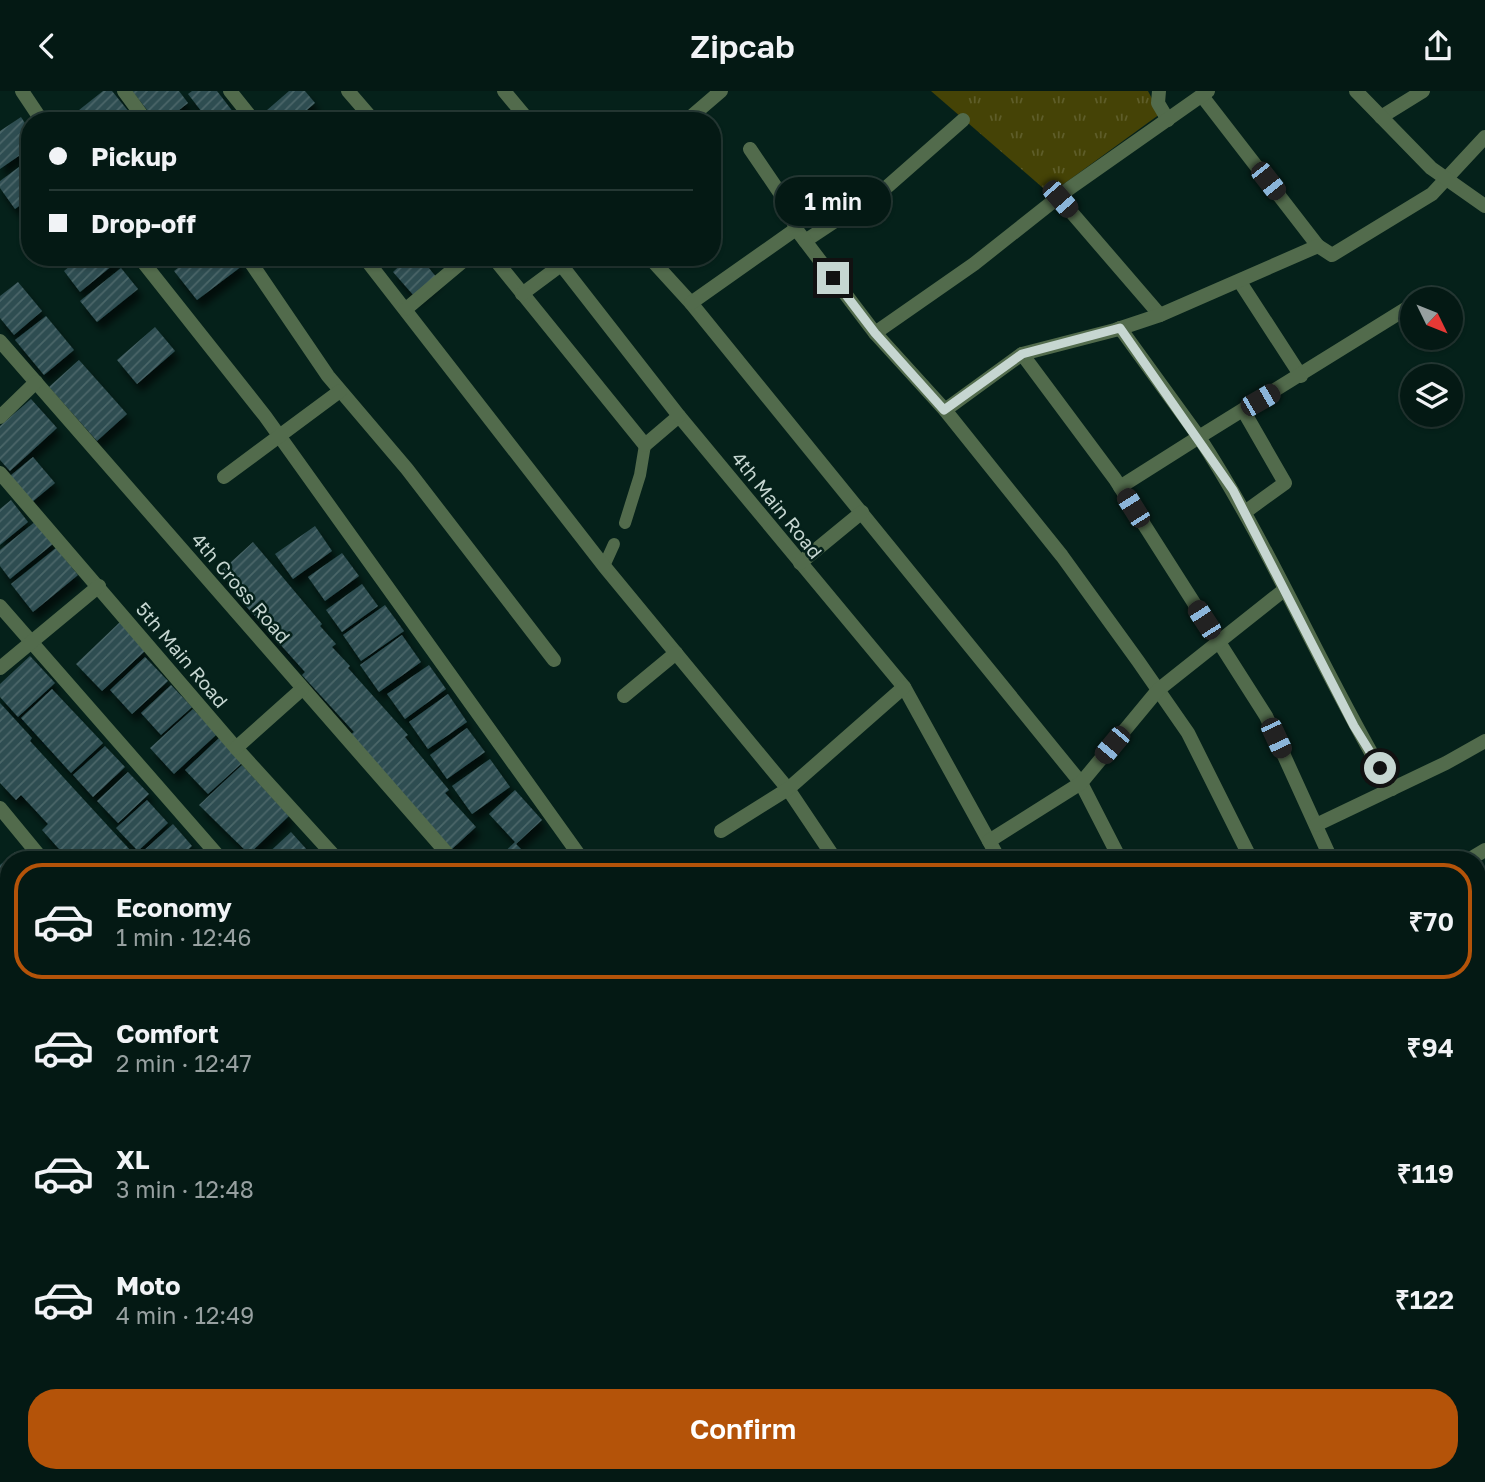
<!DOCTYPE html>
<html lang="en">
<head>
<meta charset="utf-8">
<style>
  body { margin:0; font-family:"Golos Text",sans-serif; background:#0d221d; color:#f1f3f6; height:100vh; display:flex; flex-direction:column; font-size:26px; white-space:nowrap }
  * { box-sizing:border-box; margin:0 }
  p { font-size:23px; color:#97a0a0 }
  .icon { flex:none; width:38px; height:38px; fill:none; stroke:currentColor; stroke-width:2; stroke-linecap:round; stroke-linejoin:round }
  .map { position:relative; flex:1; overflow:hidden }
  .panel { position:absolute; left:0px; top:760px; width:1486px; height:632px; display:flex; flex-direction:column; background:#041914; border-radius:28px 28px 0 0; box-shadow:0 2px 5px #0004,0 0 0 2px #253834 }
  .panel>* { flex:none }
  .banner { position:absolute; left:21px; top:21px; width:700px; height:154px; border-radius:28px; box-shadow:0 2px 5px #0004,0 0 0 2px #253834; display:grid; align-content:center; height:154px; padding:0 28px; background:#041914 }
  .needle { width:46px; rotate:133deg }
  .tools { position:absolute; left:1400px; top:196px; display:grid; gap:14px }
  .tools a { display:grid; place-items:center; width:63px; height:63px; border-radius:50%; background:#041914; box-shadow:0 2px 5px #0004,0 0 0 2px #253834; font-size:35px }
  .end { position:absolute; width:32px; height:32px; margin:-16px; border:9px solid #c6d6d1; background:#111; box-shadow:0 0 0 4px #111 }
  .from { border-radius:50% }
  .bubble { position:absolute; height:49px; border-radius:24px; background:#041914; box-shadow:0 2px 5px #0004,0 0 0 2px #253834; font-size:23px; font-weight:600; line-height:49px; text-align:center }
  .car { position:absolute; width:21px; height:42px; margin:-21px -10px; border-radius:9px; box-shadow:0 0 5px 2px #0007; background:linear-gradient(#222 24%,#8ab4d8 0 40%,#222 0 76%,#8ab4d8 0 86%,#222 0) }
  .banner b { display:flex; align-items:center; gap:24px; height:66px; font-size:26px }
  .banner b+b { border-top:2px solid #253834 }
  .banner i { width:18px; height:18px; background:#f1f3f6 }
  ul { padding:12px 0 0; list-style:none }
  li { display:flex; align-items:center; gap:21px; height:116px; margin:0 14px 10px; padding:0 14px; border:4px solid transparent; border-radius:28px }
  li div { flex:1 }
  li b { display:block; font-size:26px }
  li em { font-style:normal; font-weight:600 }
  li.on { border-color:#b45309 }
  li>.icon { width:63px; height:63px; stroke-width:1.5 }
  .cta { display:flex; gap:14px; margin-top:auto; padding:14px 28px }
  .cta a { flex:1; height:80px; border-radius:28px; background:#b45309; color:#fff; font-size:28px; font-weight:600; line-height:80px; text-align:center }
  header { display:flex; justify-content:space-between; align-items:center; height:91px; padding:0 28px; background:#041914; font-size:32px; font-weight:600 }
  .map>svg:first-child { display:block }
</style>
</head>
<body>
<header><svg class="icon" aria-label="back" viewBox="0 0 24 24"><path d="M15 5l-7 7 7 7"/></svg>Zipcab<svg class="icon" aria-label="share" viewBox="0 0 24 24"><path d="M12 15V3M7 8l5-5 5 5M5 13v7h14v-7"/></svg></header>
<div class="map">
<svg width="1485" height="1391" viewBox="0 0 1485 1391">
  <defs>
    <pattern id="forest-crowns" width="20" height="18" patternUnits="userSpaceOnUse" patternTransform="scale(1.75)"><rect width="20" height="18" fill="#4a4810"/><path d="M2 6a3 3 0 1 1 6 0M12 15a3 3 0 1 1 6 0" fill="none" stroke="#636232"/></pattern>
    <pattern id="park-tufts" width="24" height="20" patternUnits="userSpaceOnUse" patternTransform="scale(1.75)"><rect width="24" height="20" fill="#454306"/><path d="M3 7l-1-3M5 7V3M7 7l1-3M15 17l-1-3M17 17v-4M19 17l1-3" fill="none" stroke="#5e5d29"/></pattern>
    <pattern id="building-hatch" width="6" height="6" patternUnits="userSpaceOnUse" patternTransform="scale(1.75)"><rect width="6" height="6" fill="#2e4d51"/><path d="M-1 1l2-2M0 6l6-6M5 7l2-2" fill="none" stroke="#4b6669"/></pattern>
    <filter id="shadow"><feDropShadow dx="4.5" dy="8" stdDeviation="3.5" flood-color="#0009"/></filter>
  </defs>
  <rect width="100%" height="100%" fill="#05211a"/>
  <polygon fill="url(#forest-crowns)" points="0,826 9,836 9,1032 0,1021"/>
  <polygon fill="url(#park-tufts)" points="931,0 1148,0 1160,23 1050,103"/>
  <g fill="url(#building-hatch)" filter="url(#shadow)">
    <polygon points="103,0 112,0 133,26 128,30 80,30 74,23"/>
    <polygon points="132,0 179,0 188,12 165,30 156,30"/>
    <polygon points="192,0 217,0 240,30 209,30 188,3"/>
    <polygon points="289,0 305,0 315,12 294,30 262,30 259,26"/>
    <polygon points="21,26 30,40 30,57 0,78 0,40"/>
    <polygon points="30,68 30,107 15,118 0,97 0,90"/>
    <polygon points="81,166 116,166 119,169 80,201 64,180"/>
    <polygon points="192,166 235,166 242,175 197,209 174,180"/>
    <polygon points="409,166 420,166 437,187 415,206 393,181"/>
    <polygon points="121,177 138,198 97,231 80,210"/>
    <polygon points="18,191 42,220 14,244 0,227 0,205"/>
    <polygon points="46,225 74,259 44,284 15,249"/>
    <polygon points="155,236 175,260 137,293 117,269"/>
    <polygon points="79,269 127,323 97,350 49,296"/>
    <polygon points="31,308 57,337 10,380 0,369 0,335"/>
    <polygon points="33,366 55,392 32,411 10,385"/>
    <polygon points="11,409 28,431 0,454 0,418"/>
    <polygon points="36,430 54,452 10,488 0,475 0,459"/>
    <polygon points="315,435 332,460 293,488 275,463"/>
    <polygon points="253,451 322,533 320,535 336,553 332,556 350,575 348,577 408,644 405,646 449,699 445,702 476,736 452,758 350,644 354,641 302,584 305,581 235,503 238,501 220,481"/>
    <polygon points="56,457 78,484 33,521 11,493"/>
    <polygon points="342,462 359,485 325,510 308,486"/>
    <polygon points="362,493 378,515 342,541 326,519"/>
    <polygon points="385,514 404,540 361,570 343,544"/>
    <polygon points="120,531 146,559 102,600 76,573"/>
    <polygon points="402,544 421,571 379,601 360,574"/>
    <polygon points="30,565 55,592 18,626 0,606 0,593"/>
    <polygon points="145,566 168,590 132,623 110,599"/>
    <polygon points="429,574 446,598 405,628 387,603"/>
    <polygon points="171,594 192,616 161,644 141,622"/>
    <polygon points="52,598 103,652 71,682 21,627"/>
    <polygon points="448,603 467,631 428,658 409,631"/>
    <polygon points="0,612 32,647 30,650 130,759 119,768 68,768 42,739 48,733 21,704 16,709 0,692"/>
    <polygon points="193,618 217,643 174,683 150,657"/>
    <polygon points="467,637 485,661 447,688 430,664"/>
    <polygon points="219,647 242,672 208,703 185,679"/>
    <polygon points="105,655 125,676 93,706 73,684"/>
    <polygon points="490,668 510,696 472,723 452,695"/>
    <polygon points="242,674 289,725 249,763 199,714"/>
    <polygon points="128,681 149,703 118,732 97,710"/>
    <polygon points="515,699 542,729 516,753 531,768 497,768 515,751 489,723"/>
    <polygon points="147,709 168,732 138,760 116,737"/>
    <polygon points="173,733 192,755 178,768 143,768 139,764"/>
    <polygon points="291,741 308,760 300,768 262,768"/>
    <polygon points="15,761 20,768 9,768 6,814 0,807 0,774"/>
    <polygon points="9,1375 9,1382 15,1382 19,1387 14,1391 0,1391 0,1382"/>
    <polygon points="234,1382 276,1382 282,1390 224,1391"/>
    <polygon points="383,1382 408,1382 396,1391 389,1391"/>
    <polygon points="1286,1382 1309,1382 1317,1391 1276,1391"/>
  </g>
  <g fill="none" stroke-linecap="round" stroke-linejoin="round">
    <g stroke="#526b4c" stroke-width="12">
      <polyline points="625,432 640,384 645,354"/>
      <polyline points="604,475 614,453"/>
    </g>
    <g stroke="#526b4c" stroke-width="14">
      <polyline points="22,0 42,30"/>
      <polyline points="124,0 146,30"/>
      <polyline points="230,0 254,30"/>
      <polyline points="348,0 374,30"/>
      <polyline points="504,0 529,30"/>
      <polyline points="1159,0 1158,12 1168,29"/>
      <polyline points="1202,5 1318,155"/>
      <polyline points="1381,26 1423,0"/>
      <polyline points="686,30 721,0"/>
      <polyline points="750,58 786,111 796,138"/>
      <polyline points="1060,108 1160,224"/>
      <polyline points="805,150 888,95 963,29"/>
      <polyline points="139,166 265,325 582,768"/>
      <polyline points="247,166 328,285 407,378 554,569"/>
      <polyline points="364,166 604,475 788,698 835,768"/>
      <polyline points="493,166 645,354 679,325 904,596 999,768"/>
      <polyline points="555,166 679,325"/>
      <polyline points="649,166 691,212 1081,692 1120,768"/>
      <polyline points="1240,191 1301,285"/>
      <polyline points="522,203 561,174"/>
      <polyline points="691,212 796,138 875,242 945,319 1062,465 1138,570 1188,642 1251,768"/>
      <polyline points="406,218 468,166"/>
      <polyline points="875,242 974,173 1070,97 1208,0"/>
      <polyline points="0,250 452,768"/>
      <polyline points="1022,263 1115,388 1266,625 1331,768"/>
      <polyline points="945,319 1022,263 1115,239 1160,224 1318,155 1332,164 1432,103 1485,46"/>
      <polyline points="1243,319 1285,392 1245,421"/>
      <polyline points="0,326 36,291"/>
      <polyline points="0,382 236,657 337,768"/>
      <polyline points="224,386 340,300"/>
      <polyline points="1120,396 1199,346 1120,237"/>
      <polyline points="800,472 862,421"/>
      <polyline points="0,515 221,768"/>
      <polyline points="0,577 99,495"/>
      <polyline points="624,605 676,562"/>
      <polyline points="236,657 302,598"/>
      <path d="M1392,698C1323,583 1272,458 1199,346L1412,214"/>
      <polyline points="0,717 42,768"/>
      <polyline points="1316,734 1446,672 1485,650"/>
      <polyline points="721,740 788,698 904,596"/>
      <polyline points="989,750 1081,692 1158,599 1284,499"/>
      <polyline points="1470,768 1485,759"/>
      <polyline points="1477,819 1485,832"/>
      <polyline points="1477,884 1485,879"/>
      <polyline points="1477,955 1485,963"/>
      <polyline points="1477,1106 1485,1102"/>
      <polyline points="0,1167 9,1180"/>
      <polyline points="1477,1177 1485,1194"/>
      <polyline points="1477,1216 1485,1210"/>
      <polyline points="0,1345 9,1356"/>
      <polyline points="30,1382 37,1391"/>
      <polyline points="170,1382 177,1391"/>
      <polyline points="360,1382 367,1391"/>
      <polyline points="487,1382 493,1391"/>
      <polyline points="611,1382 616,1391"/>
      <polyline points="758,1382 762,1391"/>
      <polyline points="846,1382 849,1391"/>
      <polyline points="999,1382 1003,1391"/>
      <polyline points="1122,1382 1129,1391"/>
      <polyline points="1322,1382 1329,1391"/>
      <polyline points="1431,1382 1440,1391"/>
      <polyline points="544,1391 557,1382"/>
      <polyline points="954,1391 967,1382"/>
      <polyline points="1059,1391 1067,1382"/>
      <polyline points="1265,1391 1275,1382"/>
    </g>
    <polyline stroke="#526b4c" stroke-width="14" points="1356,0 1431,77 1485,115"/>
  </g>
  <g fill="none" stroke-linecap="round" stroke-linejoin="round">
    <polyline stroke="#c6d6d1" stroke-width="9" points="833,187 875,242 944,319 1022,263 1120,237 1233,399 1354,635 1380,677"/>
  </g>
  <g text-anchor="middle" stroke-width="5" stroke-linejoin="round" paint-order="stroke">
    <g font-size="19" fill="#c6d6d1" stroke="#05211a">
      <text transform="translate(777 414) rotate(51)" y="7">4th Main Road</text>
      <text transform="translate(241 497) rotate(49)" y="7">4th Cross Road</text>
      <text transform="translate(182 564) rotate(50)" y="7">5th Main Road</text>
    </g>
  </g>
</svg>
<div class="tools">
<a><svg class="needle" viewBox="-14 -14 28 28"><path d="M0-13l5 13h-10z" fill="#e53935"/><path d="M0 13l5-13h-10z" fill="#97a0a0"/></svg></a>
<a><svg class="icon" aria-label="layers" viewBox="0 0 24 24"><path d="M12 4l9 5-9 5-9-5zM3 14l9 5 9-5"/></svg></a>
</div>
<i class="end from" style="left:1380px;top:677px"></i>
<i class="end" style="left:833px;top:187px"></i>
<div class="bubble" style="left:775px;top:86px;width:116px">1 min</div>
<i class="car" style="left:1268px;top:90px;rotate:142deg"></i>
<i class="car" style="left:1060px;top:108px;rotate:139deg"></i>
<i class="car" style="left:1260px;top:309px;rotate:60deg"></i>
<i class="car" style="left:1133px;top:417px;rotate:328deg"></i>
<i class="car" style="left:1204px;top:529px;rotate:327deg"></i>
<i class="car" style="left:1276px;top:647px;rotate:155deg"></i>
<i class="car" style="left:1112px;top:654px;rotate:220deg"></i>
<div class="banner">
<b><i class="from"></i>Pickup</b>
<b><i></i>Drop-off</b>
</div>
<section class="panel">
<ul>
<li class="on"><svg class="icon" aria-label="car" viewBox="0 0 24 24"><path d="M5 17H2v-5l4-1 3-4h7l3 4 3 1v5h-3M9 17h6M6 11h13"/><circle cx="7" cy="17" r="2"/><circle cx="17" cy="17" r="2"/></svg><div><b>Economy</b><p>1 min · 12:46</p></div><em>₹70</em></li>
<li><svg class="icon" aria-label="car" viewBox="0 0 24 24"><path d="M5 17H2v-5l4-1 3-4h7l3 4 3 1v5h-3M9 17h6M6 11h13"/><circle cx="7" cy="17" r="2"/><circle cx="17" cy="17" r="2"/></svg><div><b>Comfort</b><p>2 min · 12:47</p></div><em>₹94</em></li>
<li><svg class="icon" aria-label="car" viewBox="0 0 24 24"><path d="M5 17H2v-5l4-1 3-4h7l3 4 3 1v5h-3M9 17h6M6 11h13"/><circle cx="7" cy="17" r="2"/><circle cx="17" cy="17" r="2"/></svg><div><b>XL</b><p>3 min · 12:48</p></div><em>₹119</em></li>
<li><svg class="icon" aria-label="car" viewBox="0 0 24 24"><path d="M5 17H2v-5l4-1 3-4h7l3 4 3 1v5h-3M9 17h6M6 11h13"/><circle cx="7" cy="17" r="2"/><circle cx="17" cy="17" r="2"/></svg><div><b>Moto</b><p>4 min · 12:49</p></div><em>₹122</em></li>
</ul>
<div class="cta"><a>Confirm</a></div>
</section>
</div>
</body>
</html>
